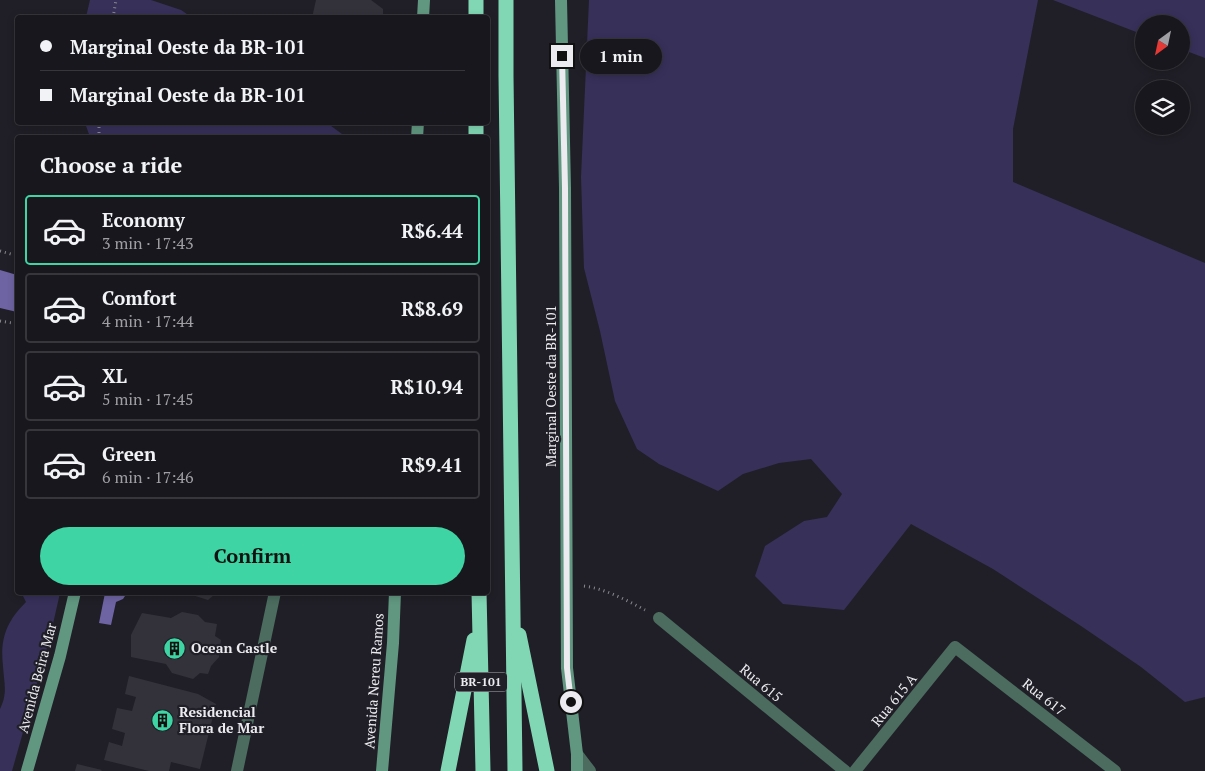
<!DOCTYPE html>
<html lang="en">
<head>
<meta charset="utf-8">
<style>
  body { margin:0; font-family:"PT Serif",serif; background:#212026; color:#f1f3f6; height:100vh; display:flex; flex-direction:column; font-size:19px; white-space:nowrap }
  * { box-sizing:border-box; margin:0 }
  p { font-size:16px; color:#9f9fa4 }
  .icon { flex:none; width:28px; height:28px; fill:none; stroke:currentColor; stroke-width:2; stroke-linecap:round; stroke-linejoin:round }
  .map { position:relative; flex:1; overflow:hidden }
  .side { position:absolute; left:15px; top:135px; width:475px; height:460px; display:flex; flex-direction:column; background:#18171d; border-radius:5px; box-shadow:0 2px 8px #0003,0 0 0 1px #36363b }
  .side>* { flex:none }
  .hud { position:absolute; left:15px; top:15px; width:475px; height:110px; border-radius:5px; box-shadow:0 2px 8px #0003,0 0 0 1px #36363b; display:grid; align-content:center; height:110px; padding:0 25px; background:#18171d }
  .needle { width:32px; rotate:213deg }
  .buttons { position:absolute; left:1135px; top:15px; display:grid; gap:10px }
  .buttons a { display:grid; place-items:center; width:55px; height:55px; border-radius:50%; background:#18171d; box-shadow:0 2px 8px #0003,0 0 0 1px #36363b; font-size:25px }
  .end { position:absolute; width:22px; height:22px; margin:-11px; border:6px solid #ebebf0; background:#111; box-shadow:0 0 0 2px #111 }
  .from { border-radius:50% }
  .bubble { position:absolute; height:35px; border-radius:18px; background:#18171d; box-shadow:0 2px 8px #0003,0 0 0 1px #36363b; font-size:16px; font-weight:600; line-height:35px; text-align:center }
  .hud b { display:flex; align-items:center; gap:18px; height:48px; font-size:19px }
  .hud b+b { border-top:1px solid #36363b }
  .hud i { width:12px; height:12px; background:#f1f3f6 }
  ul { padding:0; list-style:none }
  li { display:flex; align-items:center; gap:15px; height:70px; margin:0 10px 8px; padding:0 15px; border:2px solid #36363b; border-radius:5px }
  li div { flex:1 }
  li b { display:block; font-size:19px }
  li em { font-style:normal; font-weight:600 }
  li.selected { border-color:#3ed4a3 }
  li>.icon { width:45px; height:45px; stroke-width:1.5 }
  h2 { padding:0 25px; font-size:22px; line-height:60px }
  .button { display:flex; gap:10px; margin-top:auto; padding:10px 25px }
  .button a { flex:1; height:58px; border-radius:30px; background:#3ed4a3; color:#111; font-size:20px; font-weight:600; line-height:58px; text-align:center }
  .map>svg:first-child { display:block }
</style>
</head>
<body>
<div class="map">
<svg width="1205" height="771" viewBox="0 0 1205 771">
  <rect width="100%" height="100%" fill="#201f27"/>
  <g fill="#373059">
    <polygon points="90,0 151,0 181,10 191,17 86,17"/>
    <polygon points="589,0 1038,0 1013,129 1013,182 1205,263 1205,697 1185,702 1141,667 1081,626 993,569 911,524 844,610 783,604 755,576 765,546 804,521 827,517 842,494 811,459 779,463 743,474 718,491 659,464 637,449 615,401 600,331 584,268 581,177"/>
    <polygon points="1053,0 1205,0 1205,58 1181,49 1181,24 1144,24 1144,35"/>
    <polygon points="85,123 327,123 346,137 90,137"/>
    <path d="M25,593H60L50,637L12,771H0V709C8,693 4,683 3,666C0,639 6,622 26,602L23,596Z"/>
  </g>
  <g fill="#6e64a3">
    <polygon points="0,270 17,275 17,312 0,308"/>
    <polygon points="105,593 127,593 123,599 116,602 111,625 99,623"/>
  </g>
  <g fill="#33323a">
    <polygon points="316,0 371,0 383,9 383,18 312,18"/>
    <polygon points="183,592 224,592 223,594 215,594 208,600"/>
    <polygon points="182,612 198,615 205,622 217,624 215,636 221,640 219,657 211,666 208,674 200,673 193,679 172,673 166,664 131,657 131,635 142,613 171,618"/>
    <polygon points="129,676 198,694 216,704 200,769 171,762 169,771 149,771 104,760 109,742 122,746 125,733 112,729 117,708 132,711 136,697 125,694"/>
    <polygon points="77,764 102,770 101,771 75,771"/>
  </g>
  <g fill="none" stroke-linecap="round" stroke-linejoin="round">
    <g stroke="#89898f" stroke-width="3" stroke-dasharray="1 4" stroke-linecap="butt">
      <polyline points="113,18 116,0"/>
      <polyline points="99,138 99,122"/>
      <polyline points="0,251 18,256"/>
      <polyline points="0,321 18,324"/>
      <path d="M584,586C606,589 626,600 645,610"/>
    </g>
    <g stroke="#4b6c5e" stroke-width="12">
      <polyline points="659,618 845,771"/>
      <polyline points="577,754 590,771"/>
      <polyline points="237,771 275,592"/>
      <polyline points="855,771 955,647 1115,771"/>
    </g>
    <g stroke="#619781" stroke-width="12">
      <polyline points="561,0 565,188 567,668 577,754 577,771"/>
      <polyline points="423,18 424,0"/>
      <polyline points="417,138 418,122"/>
      <polyline points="27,771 60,656 75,592"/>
      <polyline points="382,771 393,643 395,592"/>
    </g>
    <g stroke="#81d7b4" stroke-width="15">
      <polyline points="506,0 506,76 515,771"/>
      <polyline points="476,18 476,0"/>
      <polyline points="476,122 476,138"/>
      <polyline points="479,592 483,771"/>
      <polyline points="519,635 547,771"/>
      <polyline points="448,771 474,640"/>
    </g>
  </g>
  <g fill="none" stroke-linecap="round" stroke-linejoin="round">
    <polyline stroke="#ebebf0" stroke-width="6" points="562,56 565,188 567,668 571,702"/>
  </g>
  <defs>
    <symbol id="building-disc" viewBox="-11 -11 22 22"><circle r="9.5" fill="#3ed4a3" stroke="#201f27"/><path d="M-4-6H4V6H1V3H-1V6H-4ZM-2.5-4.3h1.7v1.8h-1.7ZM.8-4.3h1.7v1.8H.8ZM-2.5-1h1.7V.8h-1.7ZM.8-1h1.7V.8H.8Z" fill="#111"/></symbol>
  </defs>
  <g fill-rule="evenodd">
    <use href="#building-disc" x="162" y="636" width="25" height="25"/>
    <use href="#building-disc" x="150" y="708" width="25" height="25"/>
  </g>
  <g text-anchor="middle" stroke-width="4.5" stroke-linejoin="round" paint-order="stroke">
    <rect fill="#201f27" stroke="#aeaeb4" stroke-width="1" x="455" y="672.5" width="52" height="19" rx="4"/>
    <g font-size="12" font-weight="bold" fill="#ebebf0">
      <text x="481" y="686">BR-101</text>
    </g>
    <g font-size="14" fill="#ebebf0" stroke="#201f27">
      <text transform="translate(551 386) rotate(-90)" y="5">Marginal Oeste da BR-101</text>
      <text transform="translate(37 678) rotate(-75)" y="5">Avenida Beira Mar</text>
      <text transform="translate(374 681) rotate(-86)" y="5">Avenida Nereu Ramos</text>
      <text transform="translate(761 683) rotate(40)" y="5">Rua 615</text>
      <text transform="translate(1044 697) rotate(38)" y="5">Rua 617</text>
      <text transform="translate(894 700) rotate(-51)" y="5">Rua 615 A</text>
    </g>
    <g font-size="14" font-weight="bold" fill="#ebebf0" stroke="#201f27" text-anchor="start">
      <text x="191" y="653">Ocean Castle</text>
      <text x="179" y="717">Residencial<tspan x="179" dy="16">Flora de Mar</tspan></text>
    </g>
  </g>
</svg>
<div class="buttons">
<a><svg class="needle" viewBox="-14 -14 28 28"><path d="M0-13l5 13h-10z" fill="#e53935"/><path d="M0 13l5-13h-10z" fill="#9f9fa4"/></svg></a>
<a><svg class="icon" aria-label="layers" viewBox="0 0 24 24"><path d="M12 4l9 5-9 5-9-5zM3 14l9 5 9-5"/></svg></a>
</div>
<i class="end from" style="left:571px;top:702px"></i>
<i class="end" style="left:562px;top:56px"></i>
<div class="bubble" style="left:580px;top:39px;width:82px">1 min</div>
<div class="hud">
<b><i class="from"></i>Marginal Oeste da BR-101</b>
<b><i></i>Marginal Oeste da BR-101</b>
</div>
<section class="side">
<h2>Choose a ride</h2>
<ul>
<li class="selected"><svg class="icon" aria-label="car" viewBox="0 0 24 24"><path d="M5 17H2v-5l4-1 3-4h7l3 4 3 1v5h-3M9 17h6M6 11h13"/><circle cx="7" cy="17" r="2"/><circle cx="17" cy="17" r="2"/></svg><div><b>Economy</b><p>3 min · 17:43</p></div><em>R$6.44</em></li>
<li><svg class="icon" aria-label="car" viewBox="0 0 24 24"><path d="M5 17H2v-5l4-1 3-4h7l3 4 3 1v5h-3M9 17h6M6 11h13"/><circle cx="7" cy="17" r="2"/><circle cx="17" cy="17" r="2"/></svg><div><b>Comfort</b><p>4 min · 17:44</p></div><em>R$8.69</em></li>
<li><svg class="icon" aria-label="car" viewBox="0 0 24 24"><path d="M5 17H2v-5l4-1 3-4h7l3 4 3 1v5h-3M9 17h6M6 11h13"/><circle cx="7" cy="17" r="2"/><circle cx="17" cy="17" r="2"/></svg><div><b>XL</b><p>5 min · 17:45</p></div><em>R$10.94</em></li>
<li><svg class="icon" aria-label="car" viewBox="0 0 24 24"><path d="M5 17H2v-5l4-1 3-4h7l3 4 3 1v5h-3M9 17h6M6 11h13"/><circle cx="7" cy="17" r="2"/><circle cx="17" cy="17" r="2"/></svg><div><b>Green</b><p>6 min · 17:46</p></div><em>R$9.41</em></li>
</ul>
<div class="button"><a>Confirm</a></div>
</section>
</div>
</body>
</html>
